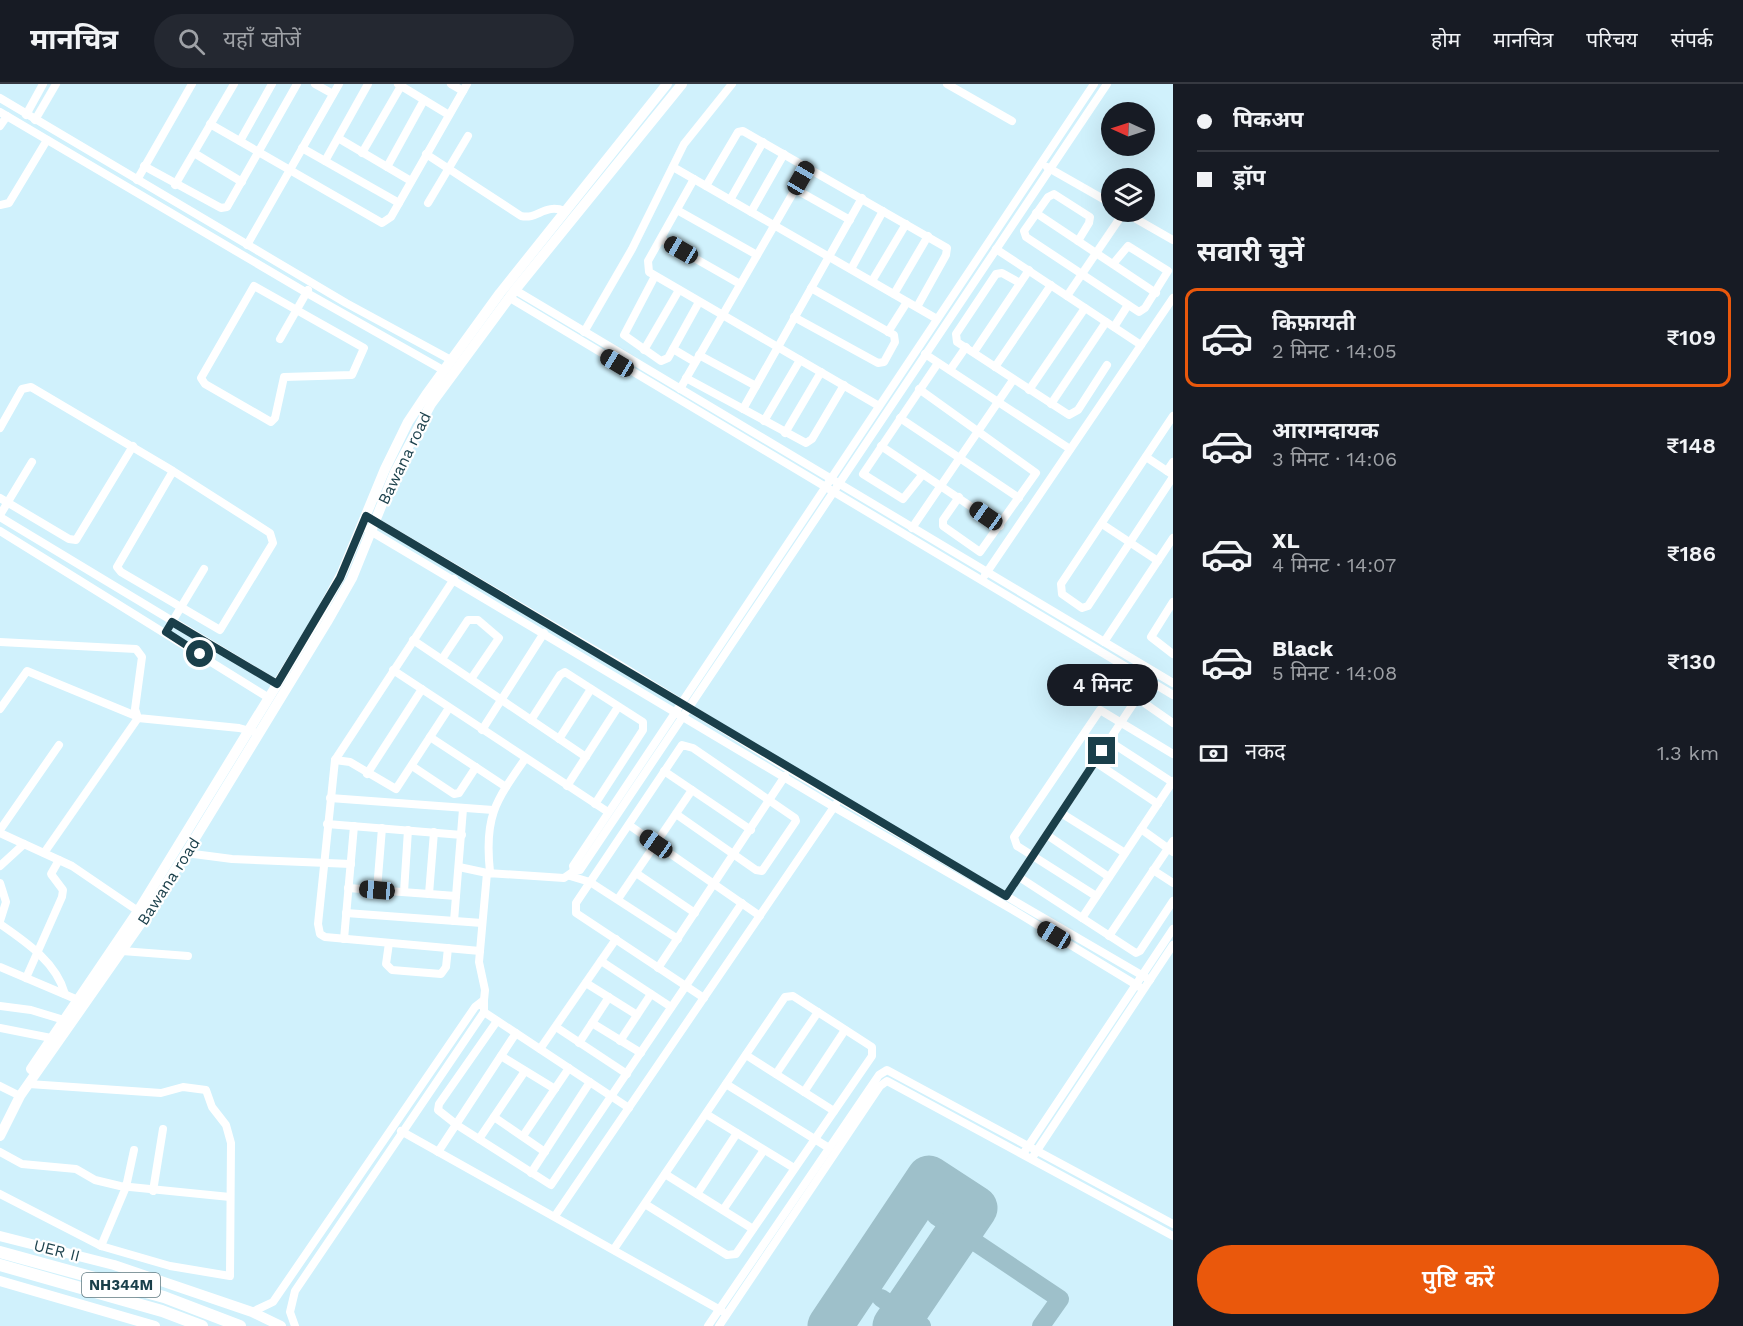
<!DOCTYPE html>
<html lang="hi">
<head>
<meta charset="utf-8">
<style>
  body { margin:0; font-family:"Work Sans","Noto Sans Devanagari",sans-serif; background:#242831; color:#f1f3f6; height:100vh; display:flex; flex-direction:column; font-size:22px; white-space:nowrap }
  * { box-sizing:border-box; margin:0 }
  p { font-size:20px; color:#9ea1a6 }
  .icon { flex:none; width:33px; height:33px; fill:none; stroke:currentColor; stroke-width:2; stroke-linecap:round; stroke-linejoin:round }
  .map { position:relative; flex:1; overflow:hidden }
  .details { display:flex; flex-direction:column; background:#171b24; width:570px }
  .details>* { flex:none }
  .top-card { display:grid; align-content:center; height:132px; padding:0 24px; background:#171b24 }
  .needle { width:39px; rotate:273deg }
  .buttons { position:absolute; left:1101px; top:18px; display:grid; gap:12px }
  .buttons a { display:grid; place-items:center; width:54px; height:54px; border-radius:50%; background:#171b24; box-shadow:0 6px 24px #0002; font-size:30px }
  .end { position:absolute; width:27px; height:27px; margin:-14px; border:8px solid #1a3f4a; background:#fff; box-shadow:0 0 0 3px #fff }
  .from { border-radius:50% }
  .bubble { position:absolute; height:42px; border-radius:21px; background:#171b24; box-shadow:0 6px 24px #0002; font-size:20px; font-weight:600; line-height:42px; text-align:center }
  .car { position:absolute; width:18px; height:36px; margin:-18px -9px; border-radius:8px; box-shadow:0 0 4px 2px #0007; background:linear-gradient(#222 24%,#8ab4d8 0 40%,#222 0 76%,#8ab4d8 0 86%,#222 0) }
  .top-card b { display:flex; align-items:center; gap:21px; height:57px; font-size:22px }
  .top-card b+b { border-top:2px solid #363941 }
  .top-card i { width:15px; height:15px; background:#f1f3f6 }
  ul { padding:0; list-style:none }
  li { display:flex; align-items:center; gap:18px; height:99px; margin:0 12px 9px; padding:0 12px; border:3px solid transparent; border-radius:12px }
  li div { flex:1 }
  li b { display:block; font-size:22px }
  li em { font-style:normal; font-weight:600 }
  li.on { border-color:#ea580c }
  li>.icon { width:54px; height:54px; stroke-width:1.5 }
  h2 { padding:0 24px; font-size:27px; line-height:72px }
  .pay { display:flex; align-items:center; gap:15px; height:66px; padding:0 24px; font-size:22px }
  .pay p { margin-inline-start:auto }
  .cta { display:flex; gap:12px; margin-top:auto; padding:12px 24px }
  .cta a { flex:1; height:69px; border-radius:36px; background:#ea580c; color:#fff; font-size:24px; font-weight:600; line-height:69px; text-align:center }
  header { display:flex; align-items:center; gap:36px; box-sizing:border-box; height:84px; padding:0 30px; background:#171b24; border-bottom:2px solid #363941 }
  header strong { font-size:28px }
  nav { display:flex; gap:33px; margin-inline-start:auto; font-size:21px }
  .search { width:420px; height:54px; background:#242831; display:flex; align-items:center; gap:15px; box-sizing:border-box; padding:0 21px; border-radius:33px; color:#9ea1a6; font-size:22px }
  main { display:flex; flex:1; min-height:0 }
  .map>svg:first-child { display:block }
</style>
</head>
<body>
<header>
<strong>मानचित्र</strong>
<div class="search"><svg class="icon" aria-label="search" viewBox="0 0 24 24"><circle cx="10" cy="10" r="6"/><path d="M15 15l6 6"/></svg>यहाँ खोजें</div>
<nav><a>होम</a><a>मानचित्र</a><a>परिचय</a><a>संपर्क</a></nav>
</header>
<main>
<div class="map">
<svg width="1173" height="1242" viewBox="0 0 1173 1242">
  <rect width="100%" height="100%" fill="#d0f1fc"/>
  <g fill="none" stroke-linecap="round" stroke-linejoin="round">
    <g stroke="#9ec0ca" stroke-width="18">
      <polyline points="936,1132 1060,1215 1041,1242"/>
      <polyline points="881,1214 922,1242"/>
    </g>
    <polyline stroke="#9ec0ca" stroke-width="45" points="830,1242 929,1094 975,1124 895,1242"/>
    <g stroke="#fff" stroke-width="8">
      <polyline points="315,0 333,10"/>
      <polyline points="398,0 449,31"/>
      <polyline points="451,0 463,7"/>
      <polyline points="947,0 1012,37"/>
      <polyline points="1094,0 573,782 574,787 580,786 1107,0"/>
      <polyline points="0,14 346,219 451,276"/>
      <polyline points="0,28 307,209 443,286"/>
      <polyline points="26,31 43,0"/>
      <polyline points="35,36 56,0"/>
      <polyline points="210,40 382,139 391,133 467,0"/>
      <polyline points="0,42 7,32"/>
      <polyline points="338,54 411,97"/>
      <polyline points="240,57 272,0"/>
      <polyline points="302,64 399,119"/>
      <polyline points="194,69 242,98"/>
      <polyline points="362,69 401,2"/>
      <path d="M426,70L521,132C538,136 544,119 565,127"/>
      <polyline points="325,77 368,0"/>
      <polyline points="144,82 221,124 227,123 297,0"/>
      <polyline points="387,83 424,16"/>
      <polyline points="673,83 937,235"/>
      <polyline points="1047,83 1112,120"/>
      <polyline points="694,95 648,177 649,188 879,322"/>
      <polyline points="137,96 192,0"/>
      <polyline points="175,101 234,0"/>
      <polyline points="706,102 738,48 743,47 947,164 946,171 917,223"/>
      <polyline points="795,105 850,136"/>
      <polyline points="730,116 763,58"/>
      <polyline points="428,119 468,52"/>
      <polyline points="0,121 9,119 47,56"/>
      <polyline points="677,126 757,171"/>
      <polyline points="751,128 784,70"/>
      <polyline points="1124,128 1173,156"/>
      <polyline points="1036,129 1156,209"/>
      <polyline points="661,155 740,200"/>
      <polyline points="1078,157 1089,139 1090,133 1054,110 1048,113 1024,147 1026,153 1139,228 1145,224 1168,187 1128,162 1113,180"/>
      <polyline points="247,161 339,0"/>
      <polyline points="996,165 1141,261"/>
      <polyline points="851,185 883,127"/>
      <polyline points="655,192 624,251 661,277 668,274 699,218"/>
      <polyline points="872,197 906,140"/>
      <polyline points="1020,199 1002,189 996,190 956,250 957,258 1069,331 1078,326 1107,281"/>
      <polygon points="254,202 364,264 352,291 284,293 275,334 271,338 205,300 201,294"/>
      <polyline points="515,206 1173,599"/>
      <polyline points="894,210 928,152"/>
      <polyline points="1067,212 1124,128"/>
      <polyline points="510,214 1173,611"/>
      <polyline points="794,233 878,279 884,278 895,258 894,251 811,204"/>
      <polyline points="1114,243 1128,221"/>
      <polyline points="584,248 632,165 684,60 732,0"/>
      <polyline points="888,248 907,218"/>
      <polyline points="280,255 308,206"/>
      <polyline points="673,265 695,278"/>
      <polyline points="644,266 679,206"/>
      <polyline points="974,268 1029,186"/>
      <polyline points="925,270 1070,365"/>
      <polyline points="699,271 756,302"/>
      <polyline points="995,283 1051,201"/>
      <polyline points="950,286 966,263"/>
      <polyline points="686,294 806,359 812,355 844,301"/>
      <polyline points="680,305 808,83"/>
      <polyline points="919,305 1036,389 980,468 943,442 943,436 959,413"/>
      <polyline points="1029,306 1085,224"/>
      <polyline points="1051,320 1106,238"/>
      <polyline points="743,325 862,114"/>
      <polyline points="1173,332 1061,500 1062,510 1082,524 1088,522 1173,393"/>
      <polyline points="900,334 1019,414"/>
      <polyline points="764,337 800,276"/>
      <polyline points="0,344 22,305 31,303 173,387 270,449 273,459 220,546 121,488 117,483 173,387"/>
      <polyline points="785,349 821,288"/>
      <polyline points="881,362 1000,442"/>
      <polyline points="1146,373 1173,391"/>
      <polyline points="1167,387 1173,378"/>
      <polyline points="923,390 903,415 863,390 938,279"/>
      <polyline points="0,414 69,455 76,456 133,362"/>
      <polyline points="0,431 32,378"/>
      <polyline points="0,433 277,600"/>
      <polyline points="371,435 615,578 785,683 1150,896"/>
      <polyline points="1102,440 1158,477"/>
      <polyline points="912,444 1013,296"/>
      <polyline points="367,445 834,723 1013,826 1143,905"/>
      <polyline points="0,447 269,614"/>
      <polyline points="985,491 1173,214"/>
      <polyline points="454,495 335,676 318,840 320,850 325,853 480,867"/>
      <polyline points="1173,518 1151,553 1173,570"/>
      <polyline points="166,548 204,485"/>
      <polyline points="413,556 586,673"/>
      <polyline points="0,558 136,565 142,573 135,625 138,634 239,644 254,648"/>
      <polyline points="1104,558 1173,454"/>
      <polyline points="442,575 468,536 478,536 499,554 471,595"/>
      <polyline points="393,586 608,728"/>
      <polyline points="1137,614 1173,639"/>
      <polyline points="0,625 27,587 136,632"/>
      <polyline points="531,636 560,591 565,588 643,638 643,646 595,720"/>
      <polyline points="482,646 544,549"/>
      <polyline points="430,653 506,703"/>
      <polyline points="559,655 591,605"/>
      <polyline points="1109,657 1172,698"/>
      <polyline points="335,676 350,678 396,705 449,624"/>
      <polyline points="1095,678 1158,720"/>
      <polyline points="412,682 454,710 459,709 476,683"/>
      <polyline points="664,687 751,746"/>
      <polyline points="367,690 422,605"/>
      <polyline points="567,702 618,623"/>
      <polyline points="330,714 493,726"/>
      <polyline points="1061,729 1125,769"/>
      <polyline points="676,730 756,786 762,787 796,737 795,734 693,664 682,661 576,819 576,829 704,914"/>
      <polyline points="327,740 462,751"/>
      <polyline points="629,741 760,832"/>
      <polyline points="1141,745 1173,768"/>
      <polyline points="0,746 59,661"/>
      <polyline points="0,749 72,782 141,829"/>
      <polyline points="1047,751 1109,793"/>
      <polyline points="44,769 138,634"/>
      <polyline points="186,769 232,775 351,780"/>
      <polyline points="0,782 24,760"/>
      <polyline points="459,783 487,789"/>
      <polyline points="1153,786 1173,799"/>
      <path d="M490,788C484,733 495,718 525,675"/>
      <polyline points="636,789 695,829"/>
      <polyline points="570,792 590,798 678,855"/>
      <polyline points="1019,793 1136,869 1140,867 1173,817"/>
      <polyline points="0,799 6,818 0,837"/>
      <polyline points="348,804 456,812"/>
      <polyline points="377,806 382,744"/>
      <polyline points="404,808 408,746"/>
      <polyline points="429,810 434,748"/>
      <polyline points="1006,812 1149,596"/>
      <polyline points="1096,812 1017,762 1014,753 1100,626 1173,670"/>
      <polyline points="618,815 692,706"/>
      <polyline points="346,829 482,839"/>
      <polyline points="1082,834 1173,697"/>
      <polyline points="454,837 463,725"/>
      <path d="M0,840C26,858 56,878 65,910"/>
      <polyline points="1109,852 1173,757"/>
      <polyline points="344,855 354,742"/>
      <polyline points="389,859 386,880 392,886 441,890 446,883 448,864"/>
      <polyline points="122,867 188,872"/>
      <polyline points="601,877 671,923"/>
      <polyline points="0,883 78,916"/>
      <polyline points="658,884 785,692"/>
      <polyline points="26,894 62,813 63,806 51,790 59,776"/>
      <polyline points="586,899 637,931"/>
      <polyline points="484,916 485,906 479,878 487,789 564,794 574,787"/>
      <polyline points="0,922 31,926 64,936"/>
      <polyline points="484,928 629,1024"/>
      <polyline points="497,937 439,1020 438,1026 457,1041 551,1101 742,819"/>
      <polyline points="592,939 641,969"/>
      <polyline points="556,943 627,990"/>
      <polyline points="0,944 51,954"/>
      <polyline points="620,957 651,910"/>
      <polyline points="579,959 609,913"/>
      <polyline points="540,965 616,855"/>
      <polyline points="746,971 834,1027"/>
      <polyline points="501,972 555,1005"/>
      <polyline points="776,990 818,928"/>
      <polyline points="726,1000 829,1064"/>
      <polyline points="0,1002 20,1012"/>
      <polyline points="804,1008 845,946"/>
      <polyline points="706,1030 794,1084"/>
      <polyline points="494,1033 545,1068"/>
      <polyline points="401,1047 722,1227"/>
      <polyline points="523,1052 569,984"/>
      <polyline points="479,1055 525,987"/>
      <polyline points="1025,1067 1173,845"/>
      <polyline points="0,1068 22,1080 76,1085 95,1096 120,1102 230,1113"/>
      <polyline points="438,1068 516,949"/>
      <polyline points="1034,1071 1173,861"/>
      <polyline points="531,1089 590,998"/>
      <polyline points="665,1090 753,1145"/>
      <polyline points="153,1107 163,1045"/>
      <polyline points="0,1110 101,1162 170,1182 230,1192 231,1059 226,1041 212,1023 206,1006 183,1003 161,1009 29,1000"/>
      <polyline points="697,1110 737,1049"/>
      <polyline points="723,1126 764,1066"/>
      <polyline points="555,1132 836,720"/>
      <polyline points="101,1162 126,1103 134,1066"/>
      <polyline points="614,1165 785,913 793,912 872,963 872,972 736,1170 727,1171 645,1120"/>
      <polyline points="252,1228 273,1218 475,923 484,916 484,928 295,1207 290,1228 295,1242"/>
      <polyline points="708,1242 879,991 887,986 1173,1140"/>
      <polyline points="719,1242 880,1002 887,997 1173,1152"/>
    </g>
    <g stroke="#fff" stroke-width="10">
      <polyline points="31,985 138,827 319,532 342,489 385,385 408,338 426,311 500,209 667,0"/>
      <polyline points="0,1052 20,1012 146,832 186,769 327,538 352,494 395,388 431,320 515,206 682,0"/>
      <polyline points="0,1152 114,1181 252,1228 281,1242"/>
      <polyline points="0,1197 155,1242"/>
    </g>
    <g stroke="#fff" stroke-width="12">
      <polyline points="0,1168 164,1213 240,1242"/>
      <polyline points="0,1181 162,1227 202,1242"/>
    </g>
  </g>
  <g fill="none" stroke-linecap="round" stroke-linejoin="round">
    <polyline stroke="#1a3f4a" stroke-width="8" points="200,570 166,548 172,538 277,600 340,494 366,432 1006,812 1102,667"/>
  </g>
  <g text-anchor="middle" stroke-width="4.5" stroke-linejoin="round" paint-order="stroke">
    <rect fill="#fff" stroke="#5f7980" stroke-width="1.5" x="82" y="1189" width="78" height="24" rx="4.5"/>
    <g font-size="15" font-weight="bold" fill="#1a3f4a">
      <text x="121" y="1206">NH344M</text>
    </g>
    <g font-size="16" fill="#1a3f4a" stroke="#fff">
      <text transform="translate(404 374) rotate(-64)" y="6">Bawana road</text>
      <text transform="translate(168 797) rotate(-57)" y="6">Bawana road</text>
      <text transform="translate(57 1166) rotate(14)" y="6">UER II</text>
    </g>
  </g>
</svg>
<div class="buttons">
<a><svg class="needle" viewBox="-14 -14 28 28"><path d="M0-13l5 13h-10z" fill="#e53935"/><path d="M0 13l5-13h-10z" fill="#9ea1a6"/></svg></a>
<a><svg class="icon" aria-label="layers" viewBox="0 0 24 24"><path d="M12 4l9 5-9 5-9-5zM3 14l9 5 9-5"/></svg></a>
</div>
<i class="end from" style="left:200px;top:570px"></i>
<i class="end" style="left:1102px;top:667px"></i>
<div class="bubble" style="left:1047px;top:580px;width:111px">4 मिनट</div>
<i class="car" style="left:801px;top:94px;rotate:30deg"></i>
<i class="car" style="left:681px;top:166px;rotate:300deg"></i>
<i class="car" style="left:617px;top:279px;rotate:301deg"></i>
<i class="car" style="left:986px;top:432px;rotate:305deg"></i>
<i class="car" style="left:656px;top:760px;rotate:305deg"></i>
<i class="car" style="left:377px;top:806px;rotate:275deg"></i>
<i class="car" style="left:1054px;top:851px;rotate:301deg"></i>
</div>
<section class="details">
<div class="top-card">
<b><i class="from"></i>पिकअप</b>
<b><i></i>ड्रॉप</b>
</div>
<h2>सवारी चुनें</h2>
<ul>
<li class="on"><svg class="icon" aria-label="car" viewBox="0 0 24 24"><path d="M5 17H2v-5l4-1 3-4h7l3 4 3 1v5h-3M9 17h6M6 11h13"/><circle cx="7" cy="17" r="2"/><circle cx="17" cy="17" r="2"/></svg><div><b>किफ़ायती</b><p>2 मिनट · 14:05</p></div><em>₹109</em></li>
<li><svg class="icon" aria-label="car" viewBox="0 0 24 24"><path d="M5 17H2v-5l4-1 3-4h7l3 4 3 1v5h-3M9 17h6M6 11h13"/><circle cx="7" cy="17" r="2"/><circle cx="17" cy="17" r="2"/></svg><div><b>आरामदायक</b><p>3 मिनट · 14:06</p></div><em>₹148</em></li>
<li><svg class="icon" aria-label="car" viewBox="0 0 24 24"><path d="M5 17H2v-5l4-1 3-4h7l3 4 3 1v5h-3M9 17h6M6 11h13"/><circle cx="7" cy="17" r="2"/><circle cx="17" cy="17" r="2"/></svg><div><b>XL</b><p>4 मिनट · 14:07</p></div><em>₹186</em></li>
<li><svg class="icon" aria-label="car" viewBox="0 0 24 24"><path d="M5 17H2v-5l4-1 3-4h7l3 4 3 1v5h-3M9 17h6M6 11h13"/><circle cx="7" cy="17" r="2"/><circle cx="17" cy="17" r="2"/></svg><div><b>Black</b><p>5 मिनट · 14:08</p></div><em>₹130</em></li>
</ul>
<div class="pay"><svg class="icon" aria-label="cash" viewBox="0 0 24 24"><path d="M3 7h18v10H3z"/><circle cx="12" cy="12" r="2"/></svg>नकद<p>1.3 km</p></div>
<div class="cta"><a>पुष्टि करें</a></div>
</section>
</main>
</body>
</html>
